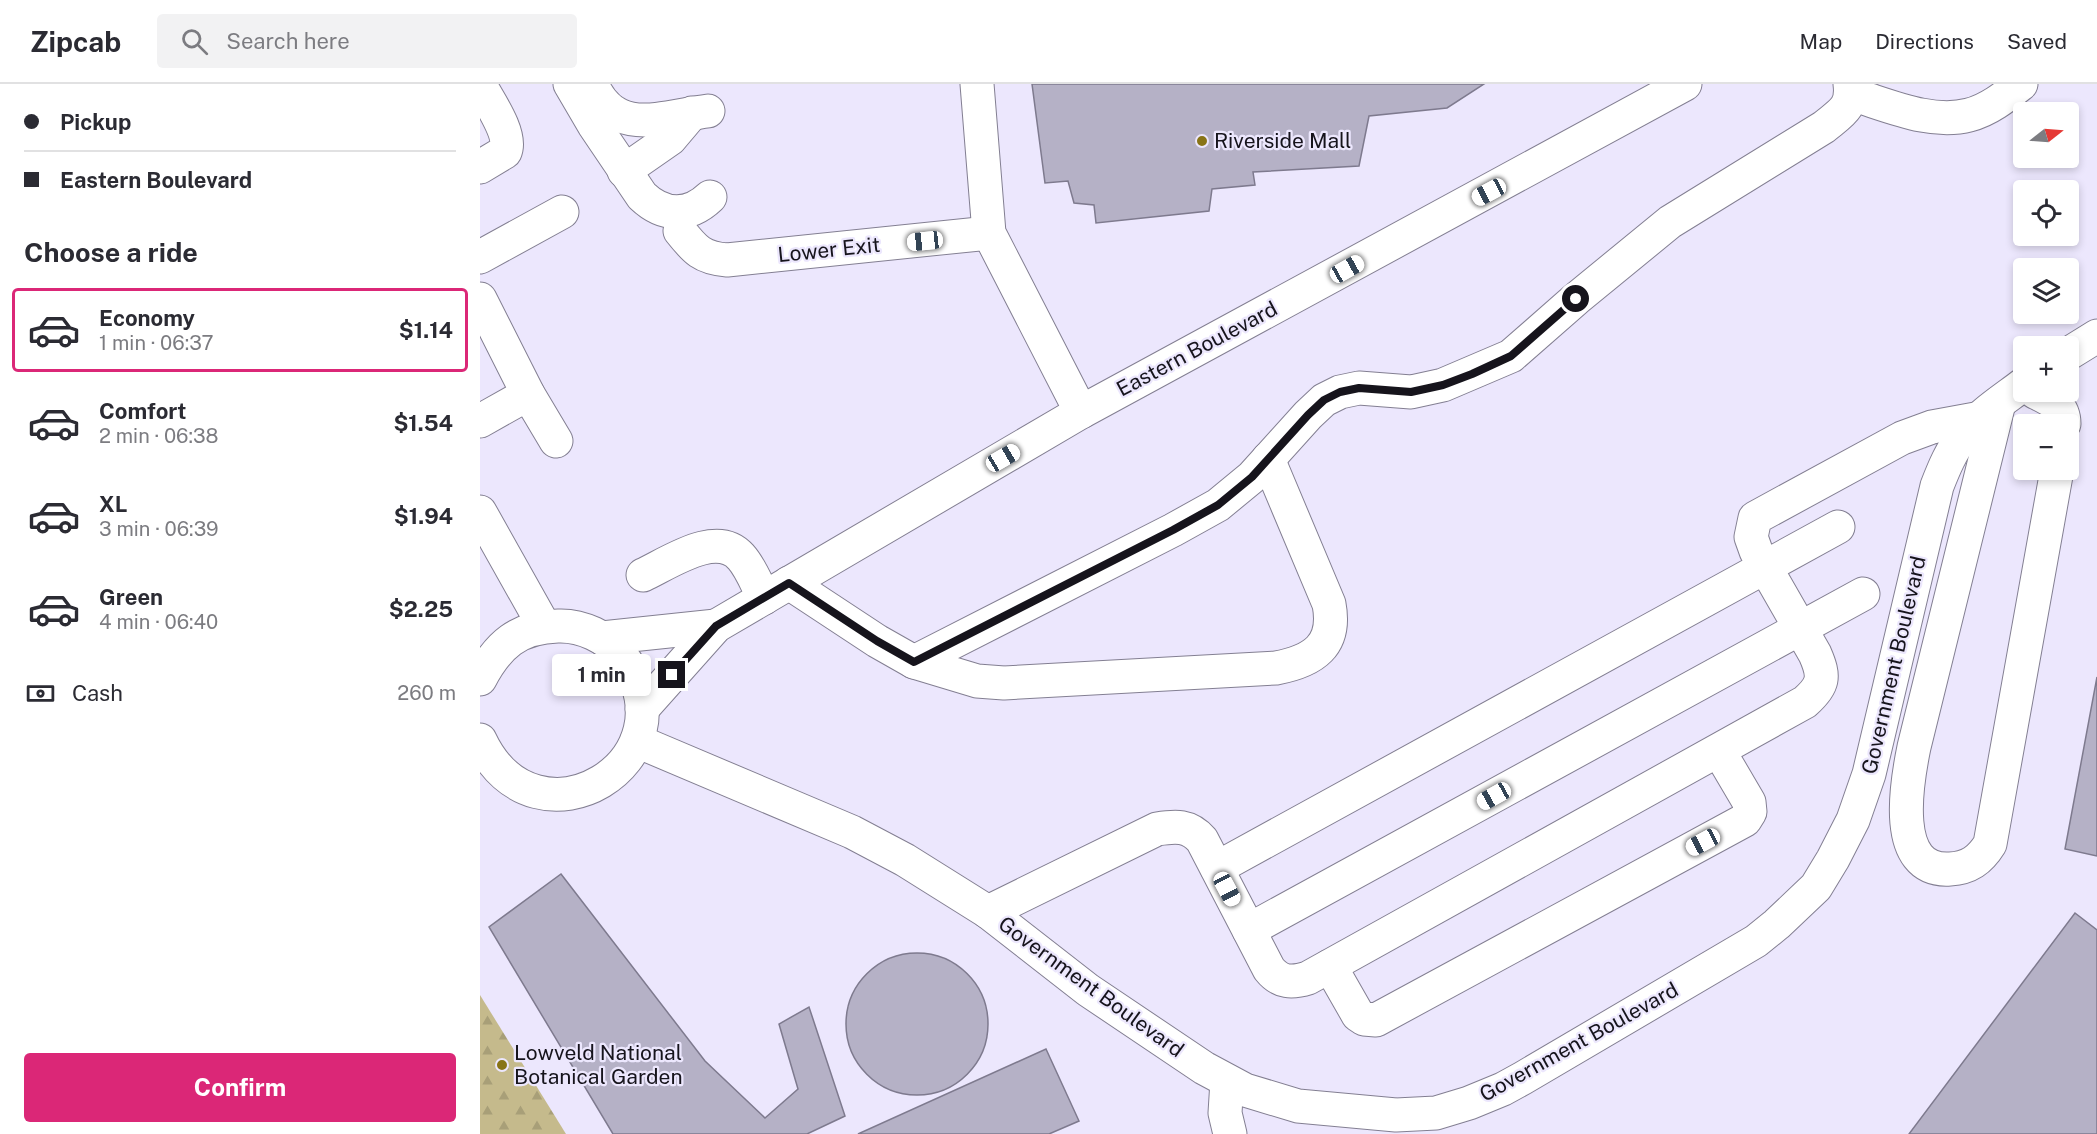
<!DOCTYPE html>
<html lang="en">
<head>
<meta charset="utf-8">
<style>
  body { margin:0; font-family:"Public Sans",sans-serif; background:#f2f2f3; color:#2b2b33; height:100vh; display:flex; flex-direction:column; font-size:22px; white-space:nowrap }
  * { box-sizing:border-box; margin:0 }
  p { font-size:20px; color:#7c7c81 }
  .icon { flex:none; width:33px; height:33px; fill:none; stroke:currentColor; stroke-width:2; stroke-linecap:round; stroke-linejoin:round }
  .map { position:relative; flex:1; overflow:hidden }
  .panel { display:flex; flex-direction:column; background:#fff; width:480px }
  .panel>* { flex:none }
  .top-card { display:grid; align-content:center; height:132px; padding:0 24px; background:#fff }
  .needle { width:39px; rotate:73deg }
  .tools { position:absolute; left:1533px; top:18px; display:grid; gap:12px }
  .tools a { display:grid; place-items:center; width:66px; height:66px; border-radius:6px; background:#fff; box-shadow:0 3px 9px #0003; font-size:30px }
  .end { position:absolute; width:27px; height:27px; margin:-14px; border:8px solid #16141c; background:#fff; box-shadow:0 0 0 3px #fff }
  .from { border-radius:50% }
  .bubble { position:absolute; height:42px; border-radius:6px; background:#fff; box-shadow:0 3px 9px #0003; font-size:20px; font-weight:700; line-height:42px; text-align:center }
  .car { position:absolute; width:18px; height:36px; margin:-18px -9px; border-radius:8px; box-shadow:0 0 4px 2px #0007; background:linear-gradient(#fff 24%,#345 0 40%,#fff 0 76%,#345 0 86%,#fff 0) }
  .top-card b { display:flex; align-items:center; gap:21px; height:57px; font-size:22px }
  .top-card b+b { border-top:2px solid #e1e1e2 }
  .top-card i { width:15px; height:15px; background:#2b2b33 }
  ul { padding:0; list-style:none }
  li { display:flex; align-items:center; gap:18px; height:84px; margin:0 12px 9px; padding:0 12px; border:3px solid transparent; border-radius:6px }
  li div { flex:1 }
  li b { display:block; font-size:22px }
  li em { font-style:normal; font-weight:700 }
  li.selected { border-color:#db2777 }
  li>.icon { width:54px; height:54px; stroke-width:1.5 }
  h2 { padding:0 24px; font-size:27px; line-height:72px }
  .pay { display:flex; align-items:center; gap:15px; height:66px; padding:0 24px; font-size:22px }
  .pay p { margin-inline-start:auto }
  .cta { display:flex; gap:12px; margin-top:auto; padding:12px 24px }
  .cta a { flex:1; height:69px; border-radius:6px; background:#db2777; color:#fff; font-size:24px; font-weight:700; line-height:69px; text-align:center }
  header { display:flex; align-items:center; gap:36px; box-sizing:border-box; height:84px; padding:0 30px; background:#fff; border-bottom:2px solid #e1e1e2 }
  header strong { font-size:28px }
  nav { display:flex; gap:33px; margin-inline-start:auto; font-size:21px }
  .search { width:420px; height:54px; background:#f2f2f3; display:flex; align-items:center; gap:15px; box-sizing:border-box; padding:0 21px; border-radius:6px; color:#7c7c81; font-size:22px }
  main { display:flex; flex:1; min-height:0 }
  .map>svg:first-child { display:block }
</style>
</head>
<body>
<header>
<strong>Zipcab</strong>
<div class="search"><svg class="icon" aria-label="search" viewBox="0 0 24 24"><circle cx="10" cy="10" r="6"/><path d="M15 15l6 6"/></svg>Search here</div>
<nav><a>Map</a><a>Directions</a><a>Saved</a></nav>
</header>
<main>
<section class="panel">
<div class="top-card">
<b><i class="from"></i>Pickup</b>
<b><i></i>Eastern Boulevard</b>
</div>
<h2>Choose a ride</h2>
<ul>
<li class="selected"><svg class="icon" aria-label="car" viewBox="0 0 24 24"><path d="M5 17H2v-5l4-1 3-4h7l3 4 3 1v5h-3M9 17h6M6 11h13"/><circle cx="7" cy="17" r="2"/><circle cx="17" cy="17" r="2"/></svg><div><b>Economy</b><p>1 min · 06:37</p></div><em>$1.14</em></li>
<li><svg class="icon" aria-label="car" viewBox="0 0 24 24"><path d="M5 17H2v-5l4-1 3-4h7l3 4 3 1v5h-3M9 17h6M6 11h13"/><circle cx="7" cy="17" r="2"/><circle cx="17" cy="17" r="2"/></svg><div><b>Comfort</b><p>2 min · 06:38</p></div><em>$1.54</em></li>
<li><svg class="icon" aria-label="car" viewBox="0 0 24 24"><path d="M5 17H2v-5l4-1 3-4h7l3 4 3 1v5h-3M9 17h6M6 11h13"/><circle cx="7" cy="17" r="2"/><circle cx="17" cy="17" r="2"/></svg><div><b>XL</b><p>3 min · 06:39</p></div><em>$1.94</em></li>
<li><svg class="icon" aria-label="car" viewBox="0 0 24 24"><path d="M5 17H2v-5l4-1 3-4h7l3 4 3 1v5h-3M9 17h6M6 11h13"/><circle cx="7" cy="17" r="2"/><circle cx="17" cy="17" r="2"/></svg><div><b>Green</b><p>4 min · 06:40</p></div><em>$2.25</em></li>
</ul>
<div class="pay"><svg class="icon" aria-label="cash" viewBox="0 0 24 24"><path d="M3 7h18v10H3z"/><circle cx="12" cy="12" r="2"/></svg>Cash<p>260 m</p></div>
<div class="cta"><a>Confirm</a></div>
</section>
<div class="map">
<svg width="1617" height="1050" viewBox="0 0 1617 1050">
  <defs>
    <pattern id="forest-firs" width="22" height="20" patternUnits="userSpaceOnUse" patternTransform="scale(1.5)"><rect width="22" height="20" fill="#c5ba8c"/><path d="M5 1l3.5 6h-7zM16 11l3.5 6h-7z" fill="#a89f78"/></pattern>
  </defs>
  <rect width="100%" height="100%" fill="#ece7fd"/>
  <polygon fill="url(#forest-firs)" points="0,911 86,1050 0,1050"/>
  <g fill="#b5b1c6" stroke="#7e7a8e" stroke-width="1.5">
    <polygon points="552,0 1004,0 967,24 889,32 879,82 773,88 775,101 732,105 729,127 616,139 614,121 594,119 588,97 565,99"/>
    <polygon points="1617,593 1617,772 1585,765"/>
    <polygon points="81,790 225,977 285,1034 318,1005 299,940 329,923 365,1032 327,1050 133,1050 9,843"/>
    <polygon points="1595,829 1617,846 1617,1050 1429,1050"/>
    <circle cx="437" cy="940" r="71"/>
    <polygon points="566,965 599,1037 569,1050 378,1050"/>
  </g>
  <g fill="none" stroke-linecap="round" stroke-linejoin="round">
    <defs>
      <g id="minor">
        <path d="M90,0L114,41L162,112C183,132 208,134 230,113"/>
        <path d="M112,0C135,54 182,33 228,27"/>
        <polyline points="497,0 509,149 601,328"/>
        <path d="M0,1C8,16 33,51 25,68L0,83"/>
        <path d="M1371,10C1408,21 1451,41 1489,31C1509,26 1526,12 1541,0"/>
        <polyline points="144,87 190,55 212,29"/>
        <path d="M200,147C215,166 222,174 247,176L509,149"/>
        <polyline points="0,173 82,128"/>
        <polyline points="0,215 48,310 76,357"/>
        <polyline points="1588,270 1617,252"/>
        <path d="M1555,308C1571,316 1584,321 1584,340"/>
        <path d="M1519,319L1434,663C1427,697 1410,789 1470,785C1489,784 1500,776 1510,760L1577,386"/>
        <polyline points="0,337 48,310"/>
        <polyline points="0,428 64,542"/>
        <path d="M163,491C189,479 237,445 261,473C271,484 277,501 284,514"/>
        <path d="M309,499L397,557L434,578L693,446L738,421L772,393L828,331L844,316L860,308L879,304L931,308L963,301L1031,272L1096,215L1190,138L1344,43C1361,29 1373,24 1370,0"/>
        <polyline points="122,554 236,542"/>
        <path d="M434,578L497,597L524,599L796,584C833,577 857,562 849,520L788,375"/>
        <path d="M0,595C18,561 38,543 78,542C101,541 128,553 142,572C219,676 56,775 0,656"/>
        <polyline points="162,625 236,542 601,328 1205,0"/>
        <path d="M157,657L372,748L425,776L508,828L608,906L724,984L765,1006L818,1022L916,1031L956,1029L989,1019L1023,1005L1043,994L1276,857L1297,840L1336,803L1353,775L1373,736L1389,690L1457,402C1464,384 1471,367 1483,352C1499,331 1523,316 1544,300"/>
        <polyline points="737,784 1358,443"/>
        <path d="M508,828L677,745C696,742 709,741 722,756L789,885C800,899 812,899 828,894L1325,618C1344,601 1345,593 1335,570L1276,467L1271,453L1275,434L1422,354L1452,343L1501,334"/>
        <polyline points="769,846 1383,510"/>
        <polyline points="850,882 878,931 884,935 896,936 1265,736 1270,728 1269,718 1239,667"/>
        <polyline points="747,997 745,1029 750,1050"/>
      </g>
    </defs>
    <use href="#minor" stroke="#837f92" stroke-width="35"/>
    <use href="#minor" stroke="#fff" stroke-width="33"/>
  </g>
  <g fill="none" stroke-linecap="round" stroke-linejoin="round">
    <polyline stroke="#16141c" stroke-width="8" points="192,591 236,542 309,499 397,557 434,578 693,446 738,421 772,393 828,331 844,316 860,308 879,304 931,308 963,301 992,290 1031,272 1096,215"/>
  </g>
  <g fill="#887417" stroke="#ece7fd" stroke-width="2">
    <circle cx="722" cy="57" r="6"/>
    <circle cx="22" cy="981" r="6"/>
  </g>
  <g text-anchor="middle" stroke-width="4.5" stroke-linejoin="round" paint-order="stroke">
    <g font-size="21" fill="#16141c" stroke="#ece7fd" text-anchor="start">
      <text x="734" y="64">Riverside Mall</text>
      <text x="34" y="976">Lowveld National<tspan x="34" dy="24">Botanical Garden</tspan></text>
    </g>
    <g font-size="21" fill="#16141c" stroke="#ece7fd">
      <text transform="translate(349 166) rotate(-6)" y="7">Lower Exit</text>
      <text transform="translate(717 265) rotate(-28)" y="7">Eastern Boulevard</text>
      <text transform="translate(1414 581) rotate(-77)" y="7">Government Boulevard</text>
      <text transform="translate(611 903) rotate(36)" y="7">Government Boulevard</text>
      <text transform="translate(1099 958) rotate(-29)" y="7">Government Boulevard</text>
    </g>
  </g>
</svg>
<div class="tools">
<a><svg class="needle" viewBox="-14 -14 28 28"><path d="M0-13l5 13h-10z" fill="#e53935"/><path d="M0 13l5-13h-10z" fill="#7c7c81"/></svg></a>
<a><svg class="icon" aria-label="locate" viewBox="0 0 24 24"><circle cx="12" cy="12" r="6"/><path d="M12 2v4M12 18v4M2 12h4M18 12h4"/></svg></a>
<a><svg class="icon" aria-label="layers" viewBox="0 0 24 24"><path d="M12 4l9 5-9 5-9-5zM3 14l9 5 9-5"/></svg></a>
<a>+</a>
<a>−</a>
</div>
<i class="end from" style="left:1096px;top:215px"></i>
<i class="end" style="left:192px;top:591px"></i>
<div class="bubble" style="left:72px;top:570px;width:99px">1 min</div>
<i class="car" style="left:1009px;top:108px;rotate:242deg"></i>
<i class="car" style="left:445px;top:157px;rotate:264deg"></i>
<i class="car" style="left:867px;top:185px;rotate:61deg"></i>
<i class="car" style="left:523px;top:374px;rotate:60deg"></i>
<i class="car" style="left:1014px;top:712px;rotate:241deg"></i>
<i class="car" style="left:1223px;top:758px;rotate:242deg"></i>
<i class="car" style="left:747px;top:805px;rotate:152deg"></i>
</div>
</main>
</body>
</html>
